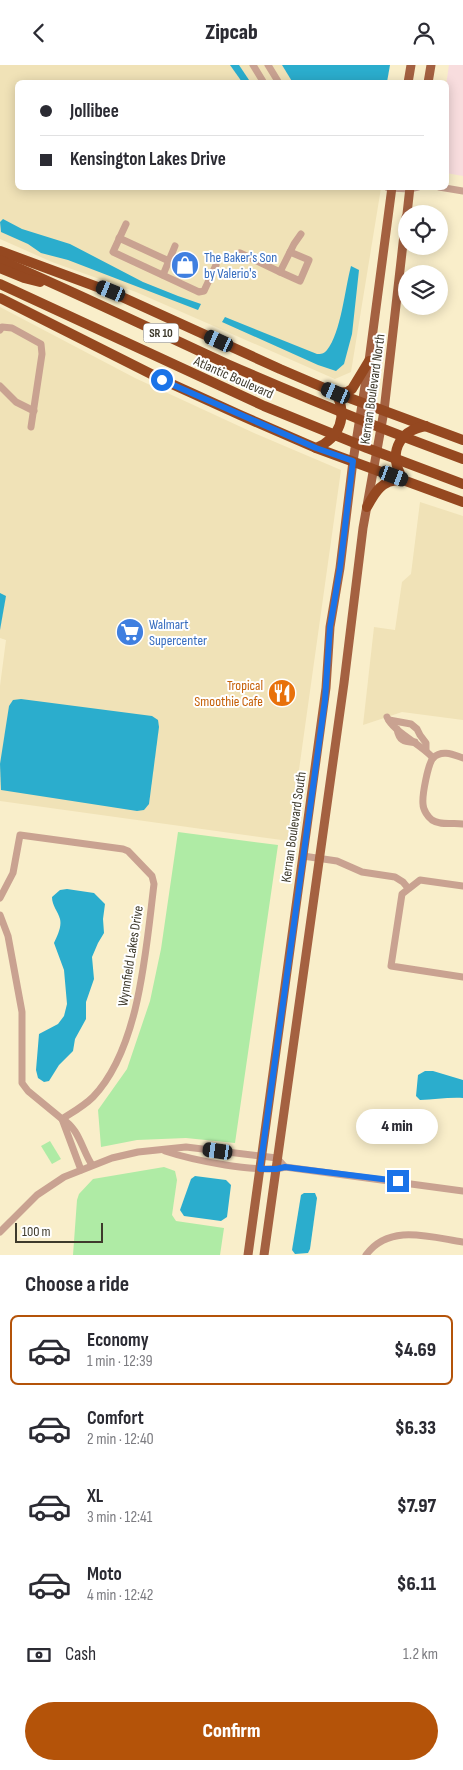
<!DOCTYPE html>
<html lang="en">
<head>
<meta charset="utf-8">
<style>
  body { margin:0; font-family:"Sofia Sans Condensed",sans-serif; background:#f2f2f3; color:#2b2b33; height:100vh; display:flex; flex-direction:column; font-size:19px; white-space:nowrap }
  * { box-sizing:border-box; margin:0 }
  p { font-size:16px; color:#7c7c81 }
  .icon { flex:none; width:28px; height:28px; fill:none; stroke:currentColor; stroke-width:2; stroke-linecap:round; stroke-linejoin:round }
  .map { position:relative; height:1190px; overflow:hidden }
  .drawer { display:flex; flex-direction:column; background:#fff; flex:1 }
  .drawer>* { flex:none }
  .top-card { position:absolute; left:15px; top:15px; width:434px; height:110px; border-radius:8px; box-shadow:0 2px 12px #0003; display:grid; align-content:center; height:110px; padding:0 25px; background:#fff }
  .buttons { position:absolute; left:398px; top:140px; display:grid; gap:10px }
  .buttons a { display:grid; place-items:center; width:50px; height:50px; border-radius:50%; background:#fff; box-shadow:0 2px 12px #0003; font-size:25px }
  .scale { position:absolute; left:15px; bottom:12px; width:88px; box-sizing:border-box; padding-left:5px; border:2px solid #3e3a2c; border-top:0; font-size:14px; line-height:18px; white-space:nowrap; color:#3e3a2c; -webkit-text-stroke:4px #fff; paint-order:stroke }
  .end { position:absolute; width:22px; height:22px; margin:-11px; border:6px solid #1a73e8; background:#fff; box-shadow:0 0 0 2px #fff }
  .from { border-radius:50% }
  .bubble { position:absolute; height:35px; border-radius:18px; background:#fff; box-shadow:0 2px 12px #0003; font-size:16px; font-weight:800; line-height:35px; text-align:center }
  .car { position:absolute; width:15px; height:30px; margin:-15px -8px; border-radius:6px; box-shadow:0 0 4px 1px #0007; background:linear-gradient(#222 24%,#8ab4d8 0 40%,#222 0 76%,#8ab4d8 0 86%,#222 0) }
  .top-card b { display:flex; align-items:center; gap:18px; height:48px; font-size:19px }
  .top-card b+b { border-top:1px solid #e1e1e2 }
  .top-card i { width:12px; height:12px; background:#2b2b33 }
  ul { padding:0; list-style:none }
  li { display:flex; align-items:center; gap:15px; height:70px; margin:0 10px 8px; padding:0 15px; border:2px solid transparent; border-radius:8px }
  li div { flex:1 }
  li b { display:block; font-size:19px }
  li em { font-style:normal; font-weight:800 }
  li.current { border-color:#b45309 }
  li>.icon { width:45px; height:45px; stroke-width:1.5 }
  h2 { padding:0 25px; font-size:22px; line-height:60px }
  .pay { display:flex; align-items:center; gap:12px; height:55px; padding:0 25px; font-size:19px }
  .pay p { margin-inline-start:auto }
  .cta { display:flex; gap:10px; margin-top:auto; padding:10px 25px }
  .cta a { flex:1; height:58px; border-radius:30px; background:#b45309; color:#fff; font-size:20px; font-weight:800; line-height:58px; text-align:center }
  header { display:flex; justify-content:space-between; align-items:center; height:65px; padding:0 25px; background:#fff; font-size:22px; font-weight:800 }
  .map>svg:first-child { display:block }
</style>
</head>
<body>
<header><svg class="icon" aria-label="back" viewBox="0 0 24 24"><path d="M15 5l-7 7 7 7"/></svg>Zipcab<svg class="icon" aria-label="person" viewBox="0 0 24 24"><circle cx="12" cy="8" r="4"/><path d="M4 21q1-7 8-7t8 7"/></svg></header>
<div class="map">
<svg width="463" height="1190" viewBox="0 0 463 1190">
  <rect width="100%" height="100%" fill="#f9eeca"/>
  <g fill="#f0e2b7">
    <polygon points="0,0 282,0 293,17 18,18 18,122 381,123 351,307 335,314 136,227 52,197 0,174"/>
    <polygon points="0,242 135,313 254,368 341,405 289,776 0,736 0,621 6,575 0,573"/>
    <polygon points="420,437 463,451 463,655 402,647 363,660 374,562 395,565 402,517 411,509"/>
  </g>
  <polygon fill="#f8ddde" points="449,0 463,0 463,111 446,108 446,20"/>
  <g fill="#afeba5">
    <polygon points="178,767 278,780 235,1078 186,1073 137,1075 101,1082 98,1045 127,1004 150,936 161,884"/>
    <polygon points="50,1076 61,1094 52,1099 41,1081"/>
    <polygon points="164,1102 175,1106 177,1115 172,1150 176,1156 224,1163 220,1190 73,1190 77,1135 79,1129 93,1114"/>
  </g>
  <g fill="#2badcd">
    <polygon points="230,0 239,0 249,15 242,17"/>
    <polygon points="282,0 390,0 387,17 293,18"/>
    <polygon points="3,154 22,164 70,179 143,217 178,231 201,239 198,245 68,195 41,188 28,179 1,167 0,157"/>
    <path d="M351,201L359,205L352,269L344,299L336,306L318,300L222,257L225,252L317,289C321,289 324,289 327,285C341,268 345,223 351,201Z"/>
    <polygon points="0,528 6,531 0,565"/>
    <polygon points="21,634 152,651 158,655 159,662 149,739 144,745 137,746 1,725 0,699 9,641 13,635"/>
    <path d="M67,824L94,828L105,839L103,854L104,868L98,878L92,892L94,914L86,937V954L75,974L73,986L59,1000L49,1016L44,1017L38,1013L36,1005L39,969L58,959L64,951L67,939L64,905L54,878C57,871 62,862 60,854C58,846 52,841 52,832L60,825Z"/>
    <path d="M425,1006H433L463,1015V1033C448,1032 434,1035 420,1035L416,1031L418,1010Z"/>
    <polygon points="195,1111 226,1115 231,1120 227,1152 221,1156 184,1151 180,1145 191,1114"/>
    <polygon points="304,1128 315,1128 317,1133 310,1184 308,1188 295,1189 292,1185 301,1130"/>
  </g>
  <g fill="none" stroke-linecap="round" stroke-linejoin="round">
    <g stroke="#c9a291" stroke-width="7">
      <polyline points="253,0 264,18"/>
      <polyline points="268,0 279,18"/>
      <polyline points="439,122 463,126"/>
      <polyline points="388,123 410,124 418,122"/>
      <polyline points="126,159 113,187 199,227 204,226 216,200"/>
      <polyline points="119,173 169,196"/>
      <polyline points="240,188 280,207 294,179 301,169"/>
      <polyline points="280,207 300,216 309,195 290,187"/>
      <polyline points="163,210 175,181"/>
      <polyline points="0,265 2,262 12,263 41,279 42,289 31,362"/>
      <polyline points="0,321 16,337 34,346"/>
      <path d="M387,652C393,667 421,679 433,693"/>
      <polyline points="389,655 411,659 417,664 420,670 426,678 426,685"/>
      <path d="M397,664C399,675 404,678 415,677"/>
      <path d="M463,693C454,690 442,684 433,693C428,699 422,730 423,739C423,745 428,752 432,755C441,761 453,757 463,759"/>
      <polyline points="303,791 337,796 362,807 395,812 403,817 408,823"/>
      <polyline points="463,821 420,815 402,829 391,901 463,912"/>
      <path d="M0,833L13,808L20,770L123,784L128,786L152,811L154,819C146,883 140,983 93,1032C84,1041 73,1047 62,1054L28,1026L22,1018V947L8,871L0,850"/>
      <path d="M165,1086C192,1095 259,1109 285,1102L463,1126"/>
      <path d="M81,1105L62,1054C79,1063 82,1085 92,1100"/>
      <polyline points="0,1167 37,1130 64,1112 112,1093 138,1087 186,1082 277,1093 285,1102"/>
      <path d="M366,1190C389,1158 430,1172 463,1177"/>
    </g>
    <g stroke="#a46141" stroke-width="9">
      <polyline points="408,18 411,0"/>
      <polyline points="428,18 431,0"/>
      <polyline points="407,149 410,122"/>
      <polyline points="248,1190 326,623 330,562 340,503 353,396 369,296 392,122"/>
      <polyline points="264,1190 344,618 363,463 384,346 406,152"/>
    </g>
    <g stroke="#954820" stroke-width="10">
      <polyline points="0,186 111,227 280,304 336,328 463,375"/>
      <path d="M0,195C77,228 151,264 227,299C305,333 383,365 463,394"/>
      <polyline points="0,203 24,213 40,217"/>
      <polyline points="0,219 264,341 367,383 463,419"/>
      <polyline points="0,233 163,315 240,350 316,383 463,437"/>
      <path d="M316,383C340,373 348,351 336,328L347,327L352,324L369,296"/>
      <path d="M403,414C388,390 397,366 426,361"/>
      <path d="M367,442C375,427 382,415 400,415"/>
    </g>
  </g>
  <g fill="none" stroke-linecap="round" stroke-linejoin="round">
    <polyline stroke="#1a73e8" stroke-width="6" points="162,315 316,383 353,396 340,503 330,562 325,635 260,1104 276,1104 285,1102 398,1116"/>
  </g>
  <defs>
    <symbol id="shop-disc" viewBox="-11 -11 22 22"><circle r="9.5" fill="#3f7fe0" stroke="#fff"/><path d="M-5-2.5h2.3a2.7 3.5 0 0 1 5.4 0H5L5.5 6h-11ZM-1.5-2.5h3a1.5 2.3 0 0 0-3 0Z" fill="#fff"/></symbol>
    <symbol id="supermarket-disc" viewBox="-11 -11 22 22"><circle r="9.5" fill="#3f7fe0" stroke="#fff"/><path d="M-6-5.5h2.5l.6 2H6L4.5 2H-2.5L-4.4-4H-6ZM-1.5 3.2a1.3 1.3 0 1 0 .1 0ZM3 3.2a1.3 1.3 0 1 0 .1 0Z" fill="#fff"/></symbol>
    <symbol id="restaurant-disc" viewBox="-11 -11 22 22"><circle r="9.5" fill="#e8710a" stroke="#fff"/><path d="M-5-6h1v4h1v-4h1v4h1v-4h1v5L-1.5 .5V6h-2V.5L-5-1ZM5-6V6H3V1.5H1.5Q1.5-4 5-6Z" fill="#fff"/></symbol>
  </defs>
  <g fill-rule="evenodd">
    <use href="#shop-disc" x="169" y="184" width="32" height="32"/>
    <use href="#supermarket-disc" x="114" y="551" width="32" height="32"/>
    <use href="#restaurant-disc" x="266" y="612" width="32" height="32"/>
  </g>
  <g text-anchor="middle" stroke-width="4" stroke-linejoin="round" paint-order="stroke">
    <rect fill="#fff" stroke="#78756b" stroke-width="1" x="143.5" y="258.5" width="35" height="19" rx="4"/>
    <g font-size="12" font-weight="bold" fill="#3e3a2c">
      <text x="161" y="272">SR 10</text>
    </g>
    <g font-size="14" fill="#366cbe" stroke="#fff" text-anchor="start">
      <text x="204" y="197">The Baker's Son<tspan x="204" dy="16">by Valerio's</tspan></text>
      <text x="149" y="564">Walmart<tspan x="149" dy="16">Supercenter</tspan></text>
    </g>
    <g font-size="14" fill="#3e3a2c" stroke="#fff">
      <text transform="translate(234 312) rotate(24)" y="5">Atlantic Boulevard</text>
      <text transform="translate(372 324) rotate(-82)" y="5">Kernan Boulevard North</text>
      <text transform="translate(293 762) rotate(-82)" y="5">Kernan Boulevard South</text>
      <text transform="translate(130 891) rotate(-81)" y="5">Wynnfield Lakes Drive</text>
    </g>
    <g font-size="14" fill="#c56008" stroke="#fff" text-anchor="end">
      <text x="263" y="625">Tropical<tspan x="263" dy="16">Smoothie Cafe</tspan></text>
    </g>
  </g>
</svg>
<div class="buttons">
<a><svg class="icon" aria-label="locate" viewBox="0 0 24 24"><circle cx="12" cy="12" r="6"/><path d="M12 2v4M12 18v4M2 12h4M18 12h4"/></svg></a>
<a><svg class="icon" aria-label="layers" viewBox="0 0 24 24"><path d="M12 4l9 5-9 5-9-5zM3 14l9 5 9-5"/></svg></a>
</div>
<div class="scale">100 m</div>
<i class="end from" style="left:162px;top:315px"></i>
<i class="end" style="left:398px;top:1116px"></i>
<div class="bubble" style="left:356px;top:1044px;width:82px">4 min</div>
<i class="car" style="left:111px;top:226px;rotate:292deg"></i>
<i class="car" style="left:219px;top:276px;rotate:295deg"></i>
<i class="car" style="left:336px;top:328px;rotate:293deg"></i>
<i class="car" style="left:394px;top:411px;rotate:110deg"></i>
<i class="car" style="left:218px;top:1086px;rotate:278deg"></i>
<div class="top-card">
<b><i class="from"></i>Jollibee</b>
<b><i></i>Kensington Lakes Drive</b>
</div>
</div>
<section class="drawer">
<h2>Choose a ride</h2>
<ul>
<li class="current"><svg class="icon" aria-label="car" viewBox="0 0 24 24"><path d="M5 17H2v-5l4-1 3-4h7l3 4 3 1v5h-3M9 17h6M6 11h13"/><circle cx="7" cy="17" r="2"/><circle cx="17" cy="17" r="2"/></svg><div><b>Economy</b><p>1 min · 12:39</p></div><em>$4.69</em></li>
<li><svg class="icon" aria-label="car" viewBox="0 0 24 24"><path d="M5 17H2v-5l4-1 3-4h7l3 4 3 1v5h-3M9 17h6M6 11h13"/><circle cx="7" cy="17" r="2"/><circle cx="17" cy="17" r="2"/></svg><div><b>Comfort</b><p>2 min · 12:40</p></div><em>$6.33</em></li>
<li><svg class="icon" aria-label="car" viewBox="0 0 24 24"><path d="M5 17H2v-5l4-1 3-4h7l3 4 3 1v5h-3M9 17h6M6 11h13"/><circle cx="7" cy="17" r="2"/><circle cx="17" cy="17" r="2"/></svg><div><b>XL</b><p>3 min · 12:41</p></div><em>$7.97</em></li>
<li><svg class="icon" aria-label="car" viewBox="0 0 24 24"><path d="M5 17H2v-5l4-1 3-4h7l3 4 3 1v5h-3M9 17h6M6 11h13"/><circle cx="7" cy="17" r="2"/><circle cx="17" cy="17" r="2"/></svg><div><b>Moto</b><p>4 min · 12:42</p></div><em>$6.11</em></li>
</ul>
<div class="pay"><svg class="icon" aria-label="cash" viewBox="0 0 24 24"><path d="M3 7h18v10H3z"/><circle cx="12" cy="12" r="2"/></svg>Cash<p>1.2 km</p></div>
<div class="cta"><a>Confirm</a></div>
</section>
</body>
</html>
